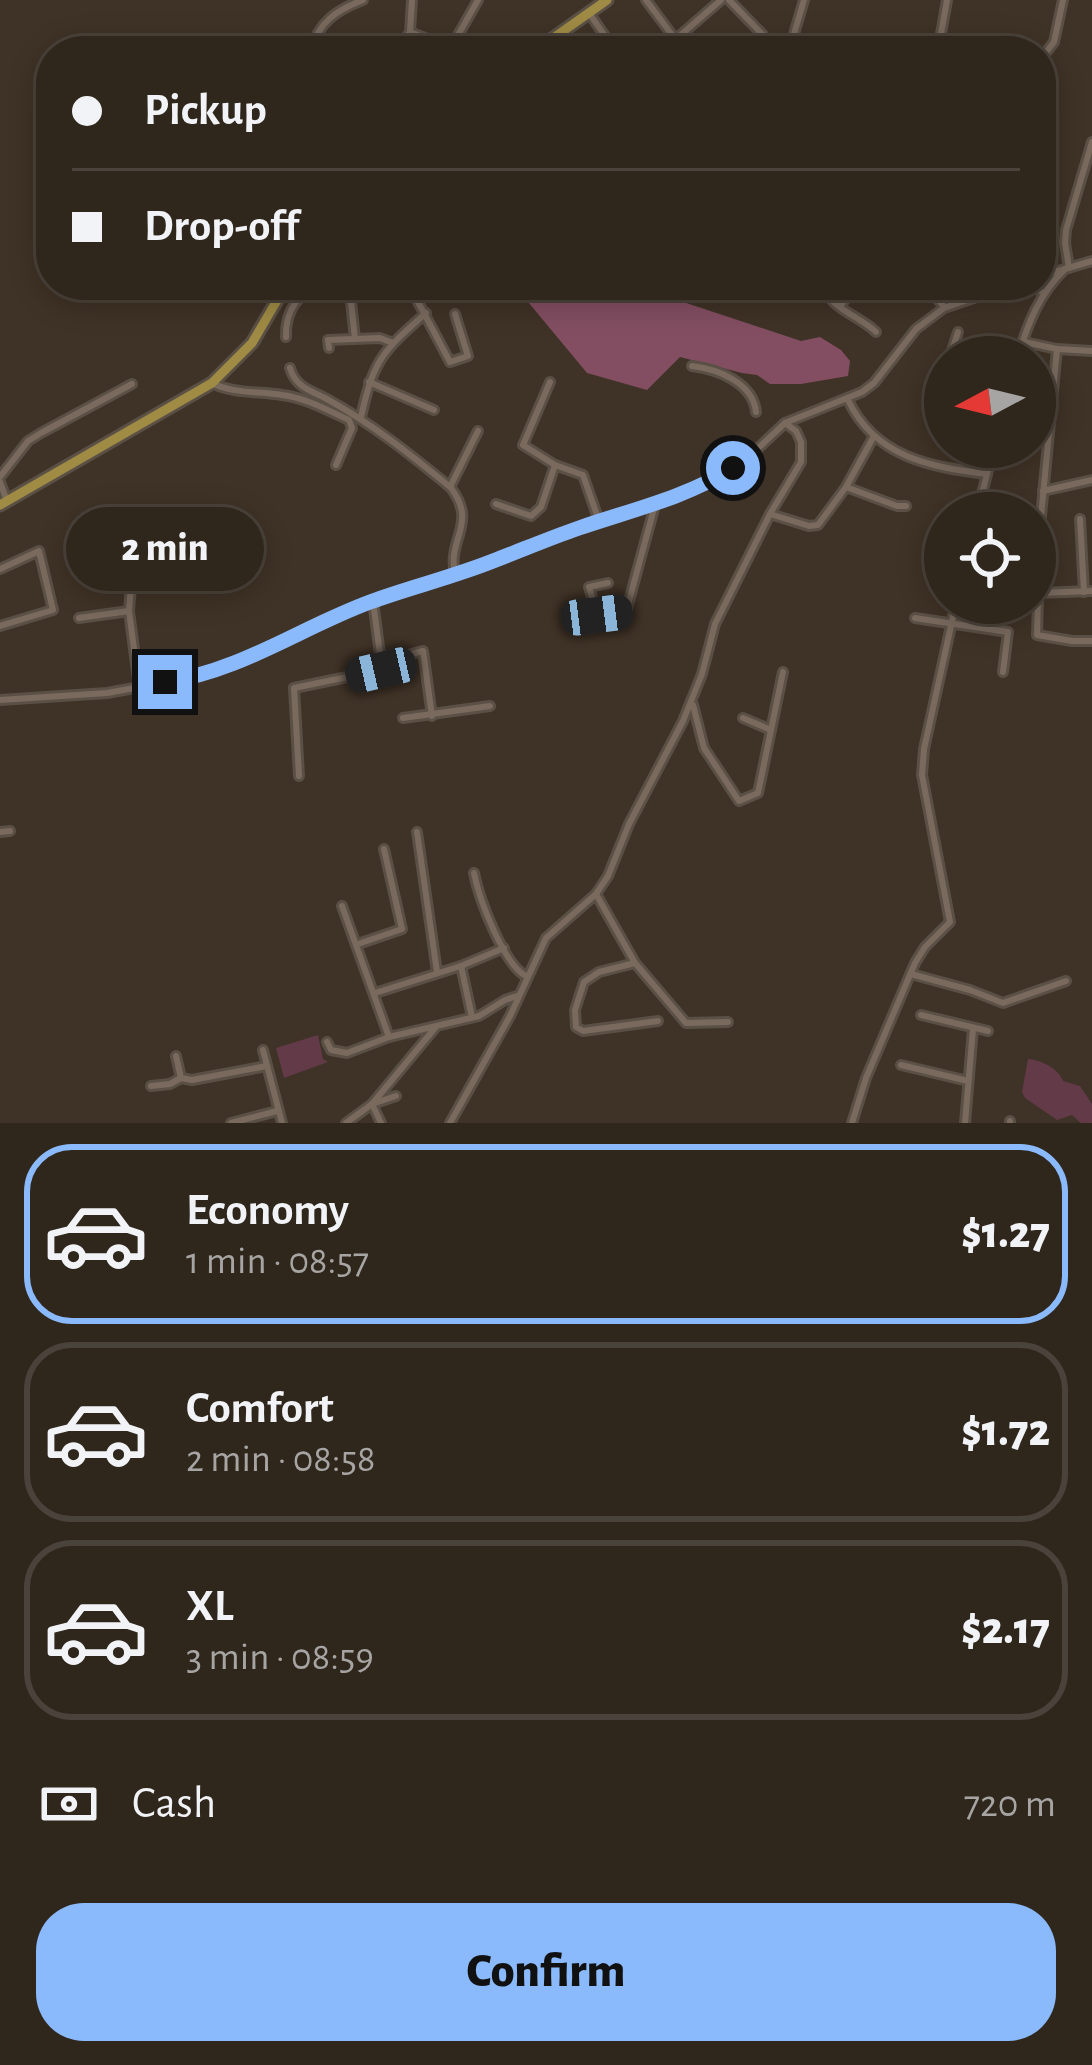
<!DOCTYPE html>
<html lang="en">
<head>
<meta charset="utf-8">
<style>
  body { margin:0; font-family:"Alegreya Sans",sans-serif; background:#372e25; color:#f1f3f6; height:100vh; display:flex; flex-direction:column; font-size:45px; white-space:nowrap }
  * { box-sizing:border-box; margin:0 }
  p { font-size:39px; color:#a7a5a3 }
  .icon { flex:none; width:66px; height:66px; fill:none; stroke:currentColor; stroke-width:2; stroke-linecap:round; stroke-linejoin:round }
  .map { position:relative; height:1123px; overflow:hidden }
  .panel { display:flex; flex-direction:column; background:#2f261c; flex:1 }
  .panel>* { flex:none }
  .hud { position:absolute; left:36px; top:36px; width:1020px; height:264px; border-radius:48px; box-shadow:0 6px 30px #0003,0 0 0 3px #4a433b; display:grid; align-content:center; height:264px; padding:0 36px; background:#2f261c }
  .needle { width:78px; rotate:263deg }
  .controls { position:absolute; left:924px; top:336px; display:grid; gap:24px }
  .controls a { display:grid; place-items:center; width:132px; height:132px; border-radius:50%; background:#2f261c; box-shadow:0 6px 30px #0003,0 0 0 3px #4a433b; font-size:60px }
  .end { position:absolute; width:54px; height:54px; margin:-27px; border:15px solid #8bbafc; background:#111; box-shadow:0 0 0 6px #111 }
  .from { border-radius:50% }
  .bubble { position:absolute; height:84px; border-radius:42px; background:#2f261c; box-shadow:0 6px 30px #0003,0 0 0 3px #4a433b; font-size:39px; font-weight:800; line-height:84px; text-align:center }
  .car { position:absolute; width:36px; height:72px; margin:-36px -18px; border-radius:15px; box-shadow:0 0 9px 3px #0007; background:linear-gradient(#222 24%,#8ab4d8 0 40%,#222 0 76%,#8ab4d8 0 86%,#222 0) }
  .hud b { display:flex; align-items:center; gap:42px; height:114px; font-size:45px }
  .hud b+b { border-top:3px solid #4a433b }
  .hud i { width:30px; height:30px; background:#f1f3f6 }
  ul { padding:21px 0 0; list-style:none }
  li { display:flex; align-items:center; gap:36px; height:180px; margin:0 24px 18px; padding:0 12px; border:6px solid #4a433b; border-radius:48px }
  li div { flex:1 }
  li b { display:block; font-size:45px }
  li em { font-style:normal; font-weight:800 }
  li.current { border-color:#8bbafc }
  li>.icon { width:108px; height:108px; stroke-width:1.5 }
  .pay { display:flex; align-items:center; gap:30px; height:132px; padding:0 36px; font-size:45px }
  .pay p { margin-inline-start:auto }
  .action { display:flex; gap:24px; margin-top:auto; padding:24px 36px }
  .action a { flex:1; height:138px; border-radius:48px; background:#8bbafc; color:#111; font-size:48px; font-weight:800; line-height:138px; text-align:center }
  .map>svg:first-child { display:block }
</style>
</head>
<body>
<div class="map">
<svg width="1092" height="1123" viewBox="0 0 1092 1123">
  <rect width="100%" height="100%" fill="#3f3226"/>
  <g fill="#623a48">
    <polygon points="318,1035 323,1059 328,1062 284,1078 276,1048"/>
    <path d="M1028,1059C1041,1060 1058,1068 1063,1081L1080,1086L1092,1104V1123H1081L1072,1115L1057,1120L1025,1098L1022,1092Z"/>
  </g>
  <polygon fill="#834e62" points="514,285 660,285 662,295 801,341 820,337 841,350 850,361 848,376 801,384 770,384 757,375 742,373 680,357 647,390 587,373"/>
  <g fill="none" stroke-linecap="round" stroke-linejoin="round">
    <defs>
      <g id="minor">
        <polyline points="646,0 684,51"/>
        <polyline points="729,0 763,35"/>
        <polyline points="589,13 614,49 611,51"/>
        <polyline points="410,32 451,48"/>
        <polyline points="676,39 721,0"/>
        <path d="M311,51C318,22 337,10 363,0"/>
        <polyline points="396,51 410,32 412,0"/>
        <polyline points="449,51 478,0"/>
        <polyline points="789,51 804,0"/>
        <polyline points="938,51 947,0"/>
        <polyline points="1041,59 1054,42 1063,0"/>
        <polyline points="1069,268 1065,243 1066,230 1092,142"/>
        <polyline points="1041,276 1092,261"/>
        <polyline points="409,285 450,362 468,356 455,314"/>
        <path d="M823,285C830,309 860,316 876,332"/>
        <polyline points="939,285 934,294 944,307"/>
        <polyline points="1030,285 1044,293"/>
        <polyline points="757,291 766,285"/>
        <polyline points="351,302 355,339"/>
        <polyline points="840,307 854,285"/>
        <path d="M286,337C285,311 299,290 324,285"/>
        <polyline points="1024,342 1057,349 1092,351"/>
        <polyline points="329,348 328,340 380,338 393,343"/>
        <polyline points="1057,349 1040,527 1037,635 1072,641 1092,641"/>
        <polyline points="950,357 958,332"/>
        <path d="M1018,357C1028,322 1040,293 1065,269"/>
        <path d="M692,366C718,369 753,383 756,412"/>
        <path d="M290,368C295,386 309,390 325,398C371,423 410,454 450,487L478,431"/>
        <polyline points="945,372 938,397 945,400"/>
        <polyline points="369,382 434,410"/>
        <polyline points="550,382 523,445 555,465 583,475 599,521"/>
        <path d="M212,383C233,394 259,391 282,395C306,398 327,410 349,420L352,428L336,465"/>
        <path d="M848,400C875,457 930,467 987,474"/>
        <path d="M361,417C374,359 382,352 426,313"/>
        <polyline points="0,477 28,441 41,433 132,384"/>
        <polyline points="0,482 7,501"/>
        <polyline points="846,487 897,506 906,506"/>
        <path d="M451,488C478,524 447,538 455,574"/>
        <polyline points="1043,491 1092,480"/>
        <polyline points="496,504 531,516 541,507 555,465"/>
        <polyline points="977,513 994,447"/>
        <polyline points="770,514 809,526 818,525 846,487 874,436"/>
        <polyline points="1080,519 1084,592"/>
        <polyline points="133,560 129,611 139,687"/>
        <polyline points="931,562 945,566"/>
        <polyline points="0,569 39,551 53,610 0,626"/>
        <polyline points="608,583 589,587 597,615 626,612 655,505"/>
        <polyline points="1038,593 1092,591"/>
        <polyline points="373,601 381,662"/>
        <polyline points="79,618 129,611"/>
        <polyline points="915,618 1008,632 1003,672"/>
        <polyline points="0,700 107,693 189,678 241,661 323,620 373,601 494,561 579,528 678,496 731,469 753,453 785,423 862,392 874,383 916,329 944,308 1012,285"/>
        <polyline points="693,705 704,748 739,801 758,793 783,672"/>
        <polyline points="403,718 490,706"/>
        <polyline points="743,718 771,730"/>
        <polyline points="299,776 294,688 381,670 381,662 423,651 432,716"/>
        <polyline points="0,832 10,831"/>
        <polyline points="417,832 437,972"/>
        <path d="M474,873C479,899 504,965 526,976"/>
        <polyline points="596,894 635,963 686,1023 728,1022"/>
        <polyline points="342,906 389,1037"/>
        <polyline points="358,944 402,929 384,849"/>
        <polyline points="635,963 599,972 584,982 575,1010 576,1027 583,1031 658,1021"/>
        <polyline points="461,966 472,1017"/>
        <polyline points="911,974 970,990 1003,1003 1066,981"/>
        <polyline points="375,993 461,966 504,948"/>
        <polyline points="921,1015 988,1031"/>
        <polyline points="327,1042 331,1050 347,1053 389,1037 479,1016 505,1000 517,996"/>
        <polyline points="263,1050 282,1123"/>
        <polyline points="176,1056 181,1078 192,1080 267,1066"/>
        <polyline points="901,1065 968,1081"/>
        <polyline points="151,1086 170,1084 181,1078"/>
        <polyline points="1010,1121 1010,1123"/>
        <polyline points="231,1123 277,1111"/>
        <polyline points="346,1123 372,1104 396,1096"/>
        <polyline points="381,1123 372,1104 435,1028"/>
        <polyline points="450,1123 510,1016 546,938 596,894 608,876 629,824 683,721 702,674 715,624 770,514 801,462 801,442 796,431 785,423"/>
        <polyline points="852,1123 866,1078 915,963 925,947 950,922 922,775 924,749 956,603"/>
        <polyline points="965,1123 973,1029"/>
      </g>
      <g id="major">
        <polyline points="535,51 607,0"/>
        <polyline points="0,505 212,383 252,343 286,285"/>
      </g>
    </defs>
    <use href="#minor" stroke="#5b5045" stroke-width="12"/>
    <use href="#major" stroke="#5b5045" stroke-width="15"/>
    <use href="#minor" stroke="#796a5d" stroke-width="6"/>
    <use href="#major" stroke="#9f8b44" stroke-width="9"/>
  </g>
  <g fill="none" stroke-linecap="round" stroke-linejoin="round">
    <path stroke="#8bbafc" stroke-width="15" d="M165,682C239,672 302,627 370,602C411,587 453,577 493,561C522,550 550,538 579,528C631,510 685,498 733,468"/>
  </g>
</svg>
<div class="controls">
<a><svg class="needle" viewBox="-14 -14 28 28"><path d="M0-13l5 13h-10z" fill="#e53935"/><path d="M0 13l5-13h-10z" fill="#a7a5a3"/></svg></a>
<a><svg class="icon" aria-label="locate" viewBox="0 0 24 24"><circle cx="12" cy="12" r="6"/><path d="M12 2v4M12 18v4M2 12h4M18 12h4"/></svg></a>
</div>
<i class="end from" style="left:733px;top:468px"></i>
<i class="end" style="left:165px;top:682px"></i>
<div class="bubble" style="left:66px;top:507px;width:198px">2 min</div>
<i class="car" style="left:597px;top:615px;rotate:83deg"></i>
<i class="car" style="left:381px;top:670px;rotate:257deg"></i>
<div class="hud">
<b><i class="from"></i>Pickup</b>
<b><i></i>Drop-off</b>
</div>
</div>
<section class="panel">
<ul>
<li class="current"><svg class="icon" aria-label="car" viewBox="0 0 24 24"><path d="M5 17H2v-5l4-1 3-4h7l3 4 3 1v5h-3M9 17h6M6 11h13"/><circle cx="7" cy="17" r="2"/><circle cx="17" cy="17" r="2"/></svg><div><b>Economy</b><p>1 min · 08:57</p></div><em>$1.27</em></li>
<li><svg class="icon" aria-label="car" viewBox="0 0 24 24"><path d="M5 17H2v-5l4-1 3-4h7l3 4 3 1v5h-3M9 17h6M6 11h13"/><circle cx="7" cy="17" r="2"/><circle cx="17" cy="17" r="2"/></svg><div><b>Comfort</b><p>2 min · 08:58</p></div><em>$1.72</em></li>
<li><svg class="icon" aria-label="car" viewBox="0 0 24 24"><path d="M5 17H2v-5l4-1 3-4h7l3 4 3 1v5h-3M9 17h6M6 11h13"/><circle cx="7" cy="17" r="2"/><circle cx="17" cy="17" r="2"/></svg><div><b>XL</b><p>3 min · 08:59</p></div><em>$2.17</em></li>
</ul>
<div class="pay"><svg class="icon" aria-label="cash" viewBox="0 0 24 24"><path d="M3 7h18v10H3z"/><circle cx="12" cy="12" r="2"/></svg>Cash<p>720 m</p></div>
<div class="action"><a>Confirm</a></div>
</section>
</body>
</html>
